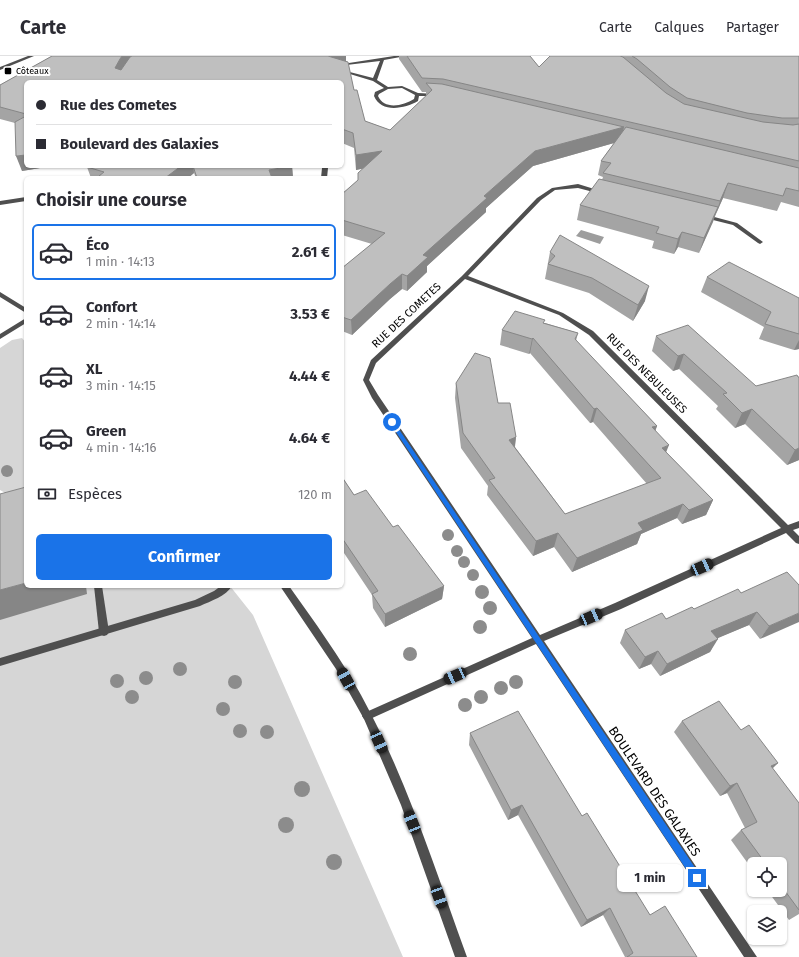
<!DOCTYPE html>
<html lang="fr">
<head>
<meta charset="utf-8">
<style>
  body { margin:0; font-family:"Fira Sans",sans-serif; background:#f2f2f3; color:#2b2b33; height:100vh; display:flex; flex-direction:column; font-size:15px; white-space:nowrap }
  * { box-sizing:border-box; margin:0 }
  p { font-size:13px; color:#7c7c81 }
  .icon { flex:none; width:22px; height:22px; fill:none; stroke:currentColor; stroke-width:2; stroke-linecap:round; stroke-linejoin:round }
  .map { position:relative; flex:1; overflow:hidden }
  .panel { position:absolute; left:24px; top:120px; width:320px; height:412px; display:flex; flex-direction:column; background:#fff; border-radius:6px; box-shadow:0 1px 3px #0004 }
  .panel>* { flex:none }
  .guide { position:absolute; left:24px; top:24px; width:320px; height:88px; border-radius:6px; box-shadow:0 1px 3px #0004; display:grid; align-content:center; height:88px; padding:0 12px; background:#fff }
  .buttons { position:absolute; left:747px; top:801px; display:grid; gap:8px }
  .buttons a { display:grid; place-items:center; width:40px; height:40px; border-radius:6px; background:#fff; box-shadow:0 1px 3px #0004; font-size:20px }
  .end { position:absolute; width:18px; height:18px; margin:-9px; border:5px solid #1a73e8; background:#fff; box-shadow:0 0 0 2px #fff }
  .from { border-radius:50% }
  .bubble { position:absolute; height:28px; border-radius:6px; background:#fff; box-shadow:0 1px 3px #0004; font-size:13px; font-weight:700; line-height:28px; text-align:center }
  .car { position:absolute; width:12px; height:24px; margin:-12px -6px; border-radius:5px; box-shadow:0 0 3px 1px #0007; background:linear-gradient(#222 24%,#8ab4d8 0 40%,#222 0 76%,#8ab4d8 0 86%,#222 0) }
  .guide b { display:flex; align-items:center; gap:14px; height:38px; font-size:15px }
  .guide b+b { border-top:1px solid #e1e1e2 }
  .guide i { width:10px; height:10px; background:#2b2b33 }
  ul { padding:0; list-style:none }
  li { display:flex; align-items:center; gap:12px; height:56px; margin:0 8px 6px; padding:0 4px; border:2px solid transparent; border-radius:6px }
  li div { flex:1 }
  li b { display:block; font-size:15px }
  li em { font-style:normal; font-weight:700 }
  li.selected { border-color:#1a73e8 }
  li>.icon { width:36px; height:36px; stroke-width:1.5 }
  h2 { padding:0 12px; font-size:18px; line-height:48px }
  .pay { display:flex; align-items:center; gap:10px; height:44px; padding:0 12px; font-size:15px }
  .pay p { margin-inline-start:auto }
  .button { display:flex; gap:8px; margin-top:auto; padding:8px 12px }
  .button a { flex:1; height:46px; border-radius:6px; background:#1a73e8; color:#fff; font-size:16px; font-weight:700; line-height:46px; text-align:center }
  header { display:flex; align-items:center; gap:24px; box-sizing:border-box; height:56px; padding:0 20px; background:#fff; border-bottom:1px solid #e1e1e2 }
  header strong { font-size:19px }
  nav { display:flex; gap:22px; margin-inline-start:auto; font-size:14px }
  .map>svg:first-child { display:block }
</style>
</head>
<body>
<header>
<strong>Carte</strong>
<nav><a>Carte</a><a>Calques</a><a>Partager</a></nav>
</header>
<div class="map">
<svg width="799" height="901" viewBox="0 0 799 901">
  <rect width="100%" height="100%" fill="#fff"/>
  <polygon fill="#d6d6d6" points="22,282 26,287 26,530 230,530 253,559 403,901 0,901 0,455 7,438 0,434 0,292 12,284"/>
  <polygon fill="#9d9d9d" points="581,174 604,181 600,188 576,180"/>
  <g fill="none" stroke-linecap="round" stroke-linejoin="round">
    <polygon fill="#4f4f4f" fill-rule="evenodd" points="94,530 102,530 109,576 107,579 104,580 101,579 99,576"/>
    <g fill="#4f4f4f" fill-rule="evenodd">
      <polygon points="28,0 34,0 0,14 0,11"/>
      <path d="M394,0H406L384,4L377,24L388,31L402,30L418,37L436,38H438V40H419L418,45C404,53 381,57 374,40L375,36L384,32L373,25L340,15L342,14L373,22L380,5L338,10L336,9ZM402,32L415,39L414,43C403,50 384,54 378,40L379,38L388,33Z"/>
      <polygon points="320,110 326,110 328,112 327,122 321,122 322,112"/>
      <path d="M578,128L604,136L601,138L578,132L555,134L541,144L468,220L563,257L593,275L788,469L799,465V472L793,474L799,480V488L796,487L786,477L621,553L544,585L757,901H744L536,588L370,663L367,665L364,663L362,660L364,657L532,582L372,342L363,324L371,304L462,220L537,142L552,132ZM465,223L559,259L589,279L781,472L615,547L540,579L378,339L369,324L376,307Z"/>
      <polygon points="26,141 26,145 0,149 0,145"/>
      <polygon points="703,158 737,167 763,186 760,188 758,187 733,169 701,161 701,159"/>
      <polygon points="26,262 26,267 0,283 0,278"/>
      <path d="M221,530H232C226,540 211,545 200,550L0,610V602L195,544L214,535Z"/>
    </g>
    <g fill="#4f4f4f" fill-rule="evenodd">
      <polygon points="0,236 26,252 26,257 0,241"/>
      <path d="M280,530H289C314,565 340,601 361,639C406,721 435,813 467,901H455L401,749L364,663L336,613Z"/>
    </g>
  </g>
  <g fill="#8c8c8c">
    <circle cx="7" cy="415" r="6"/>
    <circle cx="448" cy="479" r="6"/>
    <circle cx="457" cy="495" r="6"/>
    <circle cx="464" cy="506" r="6"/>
    <circle cx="473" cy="519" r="6"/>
    <circle cx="482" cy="536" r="7"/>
    <circle cx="490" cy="552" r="7"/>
    <circle cx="480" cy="571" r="7"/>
    <circle cx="410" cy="598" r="7"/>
    <circle cx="180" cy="613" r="7"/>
    <circle cx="146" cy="622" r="7"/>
    <circle cx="117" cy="625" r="7"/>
    <circle cx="235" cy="626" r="7"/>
    <circle cx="516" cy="626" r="7"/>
    <circle cx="501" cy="632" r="7"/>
    <circle cx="132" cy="641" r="7"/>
    <circle cx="481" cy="641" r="7"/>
    <circle cx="465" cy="649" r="7"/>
    <circle cx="223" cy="653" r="7"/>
    <circle cx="240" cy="675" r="7"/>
    <circle cx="267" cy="676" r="7"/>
    <circle cx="302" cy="733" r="8"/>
    <circle cx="286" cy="769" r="8"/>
    <circle cx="334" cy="806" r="8"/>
  </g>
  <g fill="#a4a4a4">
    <polygon points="52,0 346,0 346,5 354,34 365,65 390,74 426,40 426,36 422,36 399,3 399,0 530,0 539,11 550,0 799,0 799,151 781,146 777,155 723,142 715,160 699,197 678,191 674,198 652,192 654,185 577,164 580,149 602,124 603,121 598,119 601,105 614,87 533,110 486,152 486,156 427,210 427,216 407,235 402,233 390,243 352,279 342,275 342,212 372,188 342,179 342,138 358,124 363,112 356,114 354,92 342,87 342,26 26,26 26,110 52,110 22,115 15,67 0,63 0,29"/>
    <polygon points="89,110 292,110 293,122 196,122 194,117 188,122 91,122 87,111"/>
    <polygon points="550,196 645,245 633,265 589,237 545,223"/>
    <polygon points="707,221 799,242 799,293 794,294 759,283 764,271 701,236"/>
    <polygon points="545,267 578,277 576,285 657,370 655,374 666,396 713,444 706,459 682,468 677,462 641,478 637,488 572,516 554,491 533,500 487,439 488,430 461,392 455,342 456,327 498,347 516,381 515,391 565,458 647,428 593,366 590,367 530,297 529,298 500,289 502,274"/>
    <polygon points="656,280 756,330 799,321 799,404 787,409 745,368 735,372 716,353 718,350 679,313 673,315 652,295"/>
    <polygon points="342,421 354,439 393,471 444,530 442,543 385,571 373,552 372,539 342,494"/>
    <polygon points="799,529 760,583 749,569 717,582 710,596 660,620 651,608 639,613 620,587 625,574 666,563 741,537"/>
    <polygon points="682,665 741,674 778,707 772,712 799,747 799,858 789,864 767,834 780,834 780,808 754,808 754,816 731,784 741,774 745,772 727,737 720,740 674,676"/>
    <polygon points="470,677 582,760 650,859 697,901 625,901 603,859 581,871 518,759 508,764 469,689"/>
  </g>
  <g fill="#868686">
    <polygon points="122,0 144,0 123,16 115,12 120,3"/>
    <polygon points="326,0 346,0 346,6"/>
    <polygon points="624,71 621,85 533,110 486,152 486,156 427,210 427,216 407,235 407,220 423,199 484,140 535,95"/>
    <polygon points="382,95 383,109 356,114 356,99"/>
    <polygon points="26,99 26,110 52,110 22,115 16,100"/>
    <polygon points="181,110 193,110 194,117 188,122 165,122"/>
    <polygon points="292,110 293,122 270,122 269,114"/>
    <polygon points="728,127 723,142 715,160 720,145"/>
    <polygon points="718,151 713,166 699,197 704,182"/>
    <polygon points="682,176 678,191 674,198 678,183"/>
    <polygon points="402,218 402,233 390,243 352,279 351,264 390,228"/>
    <polygon points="649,230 645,245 633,265 638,249"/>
    <polygon points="533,282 530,297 529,298 532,283"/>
    <polygon points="799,284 799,293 794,294"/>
    <polygon points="684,298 679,313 673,315 678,300"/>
    <polygon points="597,352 593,366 590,367 594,353"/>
    <polygon points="752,353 745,368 735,372 742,357"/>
    <polygon points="657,370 652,385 652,371"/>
    <polygon points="516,381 514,396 509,384"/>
    <polygon points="669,389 663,404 662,392"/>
    <polygon points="799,392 799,404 787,409 795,394"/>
    <polygon points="713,444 706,459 682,468 689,454"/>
    <polygon points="683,448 677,462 641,478 637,488 572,516 577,502 638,467"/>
    <polygon points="558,477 554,491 533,500 536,485"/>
    <polygon points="26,527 26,530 86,530 87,538 0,564 0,534"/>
    <polygon points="444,530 442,543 385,571 385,558"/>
    <polygon points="757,556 749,569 704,588 711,575"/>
    <polygon points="799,557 799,566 760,583 769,570"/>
    <polygon points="718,583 710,596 660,620 667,608"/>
    <polygon points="658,595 651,608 639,613 645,601"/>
    <polygon points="778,707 767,718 771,710"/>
    <polygon points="737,727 727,737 720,740 730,730"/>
    <polygon points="522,749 518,759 508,764 511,754"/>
    <polygon points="610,852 603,859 581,871 587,864"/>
  </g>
  <g fill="#bfbfbf" stroke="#868686">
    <polygon points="52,0 122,0 120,3 115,12 121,14 130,1 132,0 328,0 348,6 354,34 357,34 365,65 390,74 432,34 426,27 442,28 624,71 535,95 484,140 487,142 423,199 428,201 407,220 402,218 390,228 351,264 342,261 342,212 385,177 342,164 342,138 358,124 358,117 382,95 356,99 353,77 342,73 342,26 26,26 26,58 0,51 0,29"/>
    <polygon points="407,0 530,0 539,11 550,0 620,0 623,1 666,37 684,48 763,66 793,69 799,68 799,105 443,23 422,22"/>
    <polygon points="632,0 799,0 799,62 782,62 747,57 687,42 670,31 637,3"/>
    <polygon points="26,60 26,99 16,100 15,66"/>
    <polygon points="626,71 799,112 799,135 786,132 783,140 728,127 720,145 603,117 611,107 601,105"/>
    <polygon points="89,110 181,110 165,122 107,122 99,120 104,116 87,111"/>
    <polygon points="193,110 292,110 269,114 272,122 197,122"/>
    <polygon points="599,123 718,151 704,182 682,176 678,183 656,177 659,171 580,149"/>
    <polygon points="560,179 649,230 638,249 592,222 548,208 555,200 550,196"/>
    <polygon points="729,206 799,242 799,278 765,268 771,256 707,221"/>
    <polygon points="515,255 545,264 543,267 578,277 575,283 657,370 652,371 669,389 662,392 713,444 689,454 683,448 638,467 643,474 577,502 558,477 536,485 489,424 495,422 463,377 456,327 475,297 490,302 498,347 510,347 516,381 509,384 565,458 661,422 597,352 594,353 533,282 532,283 502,274"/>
    <polygon points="688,269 756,330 797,319 798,321 799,321 799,392 795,394 752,353 742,357 723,338 727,337 684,298 678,300 656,280"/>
    <polygon points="342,421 354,439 366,434 393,471 398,469 444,530 385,558 372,538 378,535 342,482"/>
    <polygon points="26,431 26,527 0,534 0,438"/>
    <polygon points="787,516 799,529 799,557 769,570 757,556 711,575 718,583 667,608 658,595 645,601 625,574 662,557 666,563 692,551 694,553 738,533 741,537"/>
    <polygon points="719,645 741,674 749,669 778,707 771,710 799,747 799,854 780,828 780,808 766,808 741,774 757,766 737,727 730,730 682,665"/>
    <polygon points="518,655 582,760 587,757 650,859 665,850 697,901 627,901 633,897 610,852 587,864 522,749 511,754 470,677"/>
  </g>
  <polygon fill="#1a73e8" points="392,363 700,819 700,825 694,825 390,367 390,364"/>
  <rect fill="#000" stroke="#fff" stroke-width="1.5" x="4" y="11" width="8" height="8" rx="2"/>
  <g text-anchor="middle" stroke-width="4" stroke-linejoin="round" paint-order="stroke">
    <g font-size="9" fill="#000" stroke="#fff" text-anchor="start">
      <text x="16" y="18">Côteaux</text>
    </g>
    <g font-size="11" fill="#000" stroke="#fff">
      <text transform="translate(406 259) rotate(-43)" y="4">RUE DES COMETES</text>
      <text transform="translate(647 317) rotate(45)" y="4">RUE DES NEBULEUSES</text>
    </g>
    <g font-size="13" fill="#000" stroke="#fff">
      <text transform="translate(655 735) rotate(56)" y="5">BOULEVARD DES GALAXIES</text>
    </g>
  </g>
</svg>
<div class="buttons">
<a><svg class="icon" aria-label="locate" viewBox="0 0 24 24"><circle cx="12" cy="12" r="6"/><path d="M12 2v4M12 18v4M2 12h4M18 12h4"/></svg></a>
<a><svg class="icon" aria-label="layers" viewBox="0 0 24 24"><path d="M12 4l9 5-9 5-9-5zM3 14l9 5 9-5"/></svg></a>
</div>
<i class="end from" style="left:392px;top:366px"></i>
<i class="end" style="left:697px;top:822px"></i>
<div class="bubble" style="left:617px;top:808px;width:66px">1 min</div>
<i class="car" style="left:702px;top:511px;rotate:66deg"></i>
<i class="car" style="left:591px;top:561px;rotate:67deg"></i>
<i class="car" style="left:455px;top:620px;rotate:246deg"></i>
<i class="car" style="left:346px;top:623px;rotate:331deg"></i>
<i class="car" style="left:379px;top:686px;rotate:156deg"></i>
<i class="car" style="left:412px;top:766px;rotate:338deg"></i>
<i class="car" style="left:439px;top:841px;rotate:160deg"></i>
<div class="guide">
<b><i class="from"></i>Rue des Cometes</b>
<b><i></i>Boulevard des Galaxies</b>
</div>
<section class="panel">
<h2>Choisir une course</h2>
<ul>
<li class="selected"><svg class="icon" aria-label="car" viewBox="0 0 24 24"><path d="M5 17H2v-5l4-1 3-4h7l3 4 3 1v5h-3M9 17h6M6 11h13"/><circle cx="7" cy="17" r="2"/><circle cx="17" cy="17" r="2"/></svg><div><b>Éco</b><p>1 min · 14:13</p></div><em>2.61 €</em></li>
<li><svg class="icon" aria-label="car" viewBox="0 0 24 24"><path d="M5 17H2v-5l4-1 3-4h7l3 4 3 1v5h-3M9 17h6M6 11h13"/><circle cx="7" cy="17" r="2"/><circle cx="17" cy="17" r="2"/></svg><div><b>Confort</b><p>2 min · 14:14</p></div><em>3.53 €</em></li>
<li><svg class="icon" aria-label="car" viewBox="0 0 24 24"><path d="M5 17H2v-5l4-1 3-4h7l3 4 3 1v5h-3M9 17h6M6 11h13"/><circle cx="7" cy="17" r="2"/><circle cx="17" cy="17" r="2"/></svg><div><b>XL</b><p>3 min · 14:15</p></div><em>4.44 €</em></li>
<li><svg class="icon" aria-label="car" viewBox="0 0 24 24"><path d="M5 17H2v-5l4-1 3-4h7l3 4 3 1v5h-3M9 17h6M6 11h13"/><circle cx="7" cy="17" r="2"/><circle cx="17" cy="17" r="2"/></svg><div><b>Green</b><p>4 min · 14:16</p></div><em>4.64 €</em></li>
</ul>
<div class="pay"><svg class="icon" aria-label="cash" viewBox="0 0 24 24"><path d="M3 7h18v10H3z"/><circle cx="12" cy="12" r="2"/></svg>Espèces<p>120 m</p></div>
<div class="button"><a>Confirmer</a></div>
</section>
</div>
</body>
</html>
